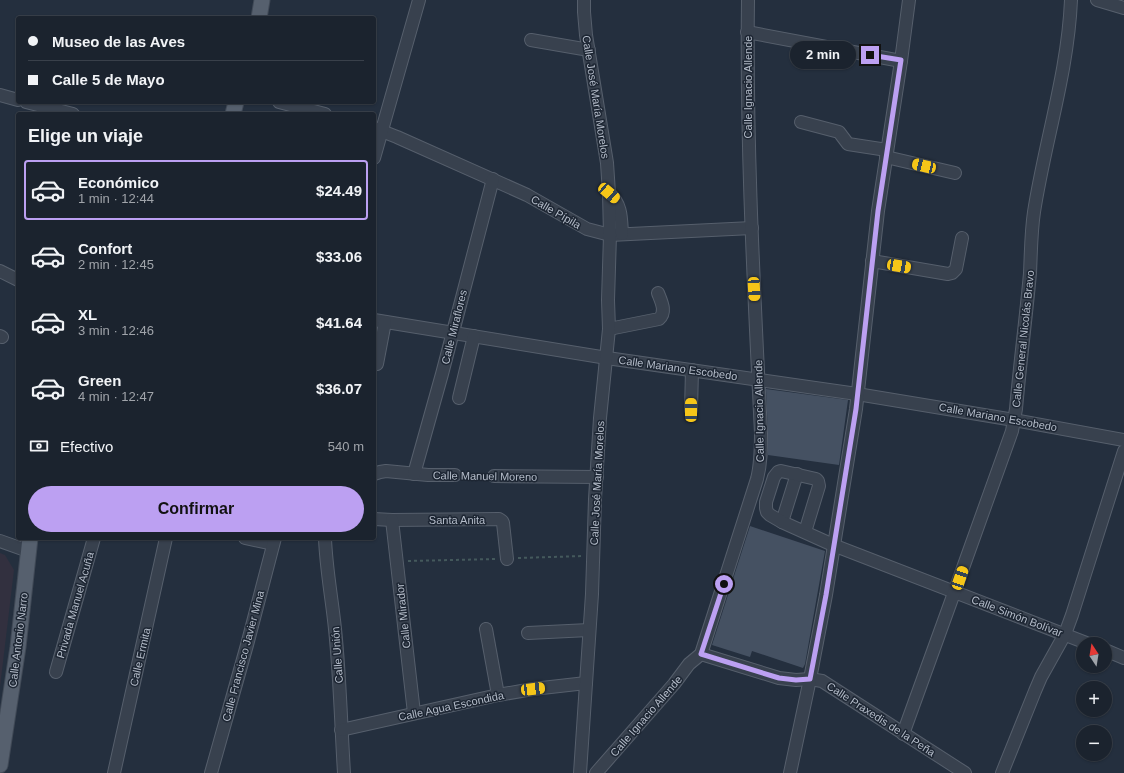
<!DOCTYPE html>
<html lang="es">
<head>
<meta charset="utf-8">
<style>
  body { margin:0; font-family:Helvetica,sans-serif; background:#282f3a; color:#f1f3f6; height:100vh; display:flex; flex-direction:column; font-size:15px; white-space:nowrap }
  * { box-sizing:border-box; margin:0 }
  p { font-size:13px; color:#a0a4aa }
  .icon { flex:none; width:22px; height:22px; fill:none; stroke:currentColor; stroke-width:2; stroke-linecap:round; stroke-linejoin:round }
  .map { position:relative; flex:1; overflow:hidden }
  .sheet { position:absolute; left:16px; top:112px; width:360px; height:428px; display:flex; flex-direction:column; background:#1b232e; border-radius:4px; box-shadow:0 1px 3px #0004,0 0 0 1px #39404a }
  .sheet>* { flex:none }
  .guide { position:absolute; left:16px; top:16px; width:360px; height:88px; border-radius:4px; box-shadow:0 1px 3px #0004,0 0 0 1px #39404a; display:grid; align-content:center; height:88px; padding:0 12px; background:#1b232e }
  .needle { width:26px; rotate:348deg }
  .tools { position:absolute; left:1076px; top:637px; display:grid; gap:8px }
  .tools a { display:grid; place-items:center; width:36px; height:36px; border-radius:50%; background:#1b232e; box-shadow:0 1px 3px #0004,0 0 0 1px #39404a; font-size:20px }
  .end { position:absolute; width:18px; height:18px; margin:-9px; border:5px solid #bca0f2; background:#111; box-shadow:0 0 0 2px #111 }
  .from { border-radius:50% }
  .bubble { position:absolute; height:28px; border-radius:14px; background:#1b232e; box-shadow:0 1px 3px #0004,0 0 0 1px #39404a; font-size:13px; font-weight:800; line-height:28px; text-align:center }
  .car { position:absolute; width:12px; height:24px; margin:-12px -6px; border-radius:5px; box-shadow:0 0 3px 1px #0007; background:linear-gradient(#f5c518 24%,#345 0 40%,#f5c518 0 76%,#345 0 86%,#f5c518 0) }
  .guide b { display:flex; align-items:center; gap:14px; height:38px; font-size:15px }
  .guide b+b { border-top:1px solid #39404a }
  .guide i { width:10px; height:10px; background:#f1f3f6 }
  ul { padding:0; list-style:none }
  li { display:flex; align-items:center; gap:12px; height:60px; margin:0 8px 6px; padding:0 4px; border:2px solid transparent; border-radius:4px }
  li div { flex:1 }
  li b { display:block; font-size:15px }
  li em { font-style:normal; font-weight:800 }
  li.selected { border-color:#bca0f2 }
  li>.icon { width:36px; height:36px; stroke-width:1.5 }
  h2 { padding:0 12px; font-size:18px; line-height:48px }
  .pay { display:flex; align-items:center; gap:10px; height:44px; padding:0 12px; font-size:15px }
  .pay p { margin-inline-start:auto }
  .cta { display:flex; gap:8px; margin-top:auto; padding:8px 12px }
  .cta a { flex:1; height:46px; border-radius:24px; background:#bca0f2; color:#111; font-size:16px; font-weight:800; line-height:46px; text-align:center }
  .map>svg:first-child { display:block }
</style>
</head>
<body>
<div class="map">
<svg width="1124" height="773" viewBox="0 0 1124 773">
  <rect width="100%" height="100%" fill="#242f3e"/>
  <polygon fill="#32303f" points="0,553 5,555 14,570 0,687"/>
  <g fill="#455162">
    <polygon points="766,389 848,400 839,465 768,455 768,433"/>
    <polygon points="750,526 825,551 805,664 803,668 752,651 750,657 712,645"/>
  </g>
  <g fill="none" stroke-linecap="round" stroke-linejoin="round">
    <defs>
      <g id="minor">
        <polyline points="1097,0 1124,8"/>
        <polyline points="747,32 901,61"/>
        <polyline points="531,40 589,50"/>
        <polyline points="0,95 18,100"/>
        <polyline points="26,102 73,114"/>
        <polyline points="279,102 325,114"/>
        <polyline points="801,122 839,132 848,144 887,150"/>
        <polyline points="374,128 397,137 527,195 587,229 610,235 752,228"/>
        <polyline points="886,157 955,173"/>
        <polyline points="374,158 419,0"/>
        <path d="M609,193C622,205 621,218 622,234"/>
        <polyline points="872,261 948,274 952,273 956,269 962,238"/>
        <polyline points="0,271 18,280"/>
        <polyline points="374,320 607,358 857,394 1014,420 1124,440"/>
        <path d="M609,329L659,319C667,312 661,301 658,293"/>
        <polyline points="0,336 2,337"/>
        <polyline points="377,364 385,322"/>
        <polyline points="459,398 474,336"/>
        <polyline points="691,410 692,370"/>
        <polyline points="374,474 380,472 386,471 428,475 455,475"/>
        <polyline points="414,474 442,374 493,179"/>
        <polyline points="494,476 597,477"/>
        <polyline points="374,519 392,520 499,519 502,521 503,523 507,559"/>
        <polyline points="392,520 414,713"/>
        <polyline points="782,522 797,474"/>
        <polyline points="805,532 819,486 818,481 816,479 781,471 778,472 774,477 766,502 766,508 767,512 770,515 782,522 833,545 1089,644"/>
        <polyline points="245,538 273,544"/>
        <path d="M325,538C326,568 332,599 335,629C340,677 341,725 344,773"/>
        <polyline points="0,541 28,551"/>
        <polyline points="486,629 498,695"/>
        <polyline points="528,633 589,630"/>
        <polyline points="1105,650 1124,658"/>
        <polyline points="701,654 779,678 796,680 810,679 822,681 965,773"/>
        <polyline points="56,672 94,538"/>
        <polyline points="341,730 498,695 533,689 586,683"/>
        <path d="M903,734L954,593L1012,431L1016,409C1020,363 1026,318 1030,273C1031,252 1031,232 1034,212C1045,141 1068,72 1071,0"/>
        <polyline points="114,773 166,538"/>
        <polyline points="211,773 247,645 275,538"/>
        <polyline points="580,773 592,594 595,499 600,418 609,329 608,300 610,235 609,193 607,163 586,35 584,12 584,0"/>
        <path d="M596,773L674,684L689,664L701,654L757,479C761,464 761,449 761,433C754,289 746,144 748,0"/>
        <polyline points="790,773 810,679 826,595 856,409 878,211 901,61 909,0"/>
        <polyline points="1002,773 1035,691 1041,677 1065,634 1072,615 1124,451"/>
      </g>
      <g id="major">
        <polyline points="259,18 262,0"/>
        <polyline points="233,114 236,102"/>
        <polyline points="0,765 18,647 30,538"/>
      </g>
    </defs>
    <use href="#minor" stroke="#565f6c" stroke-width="14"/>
    <use href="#major" stroke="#414a57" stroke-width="17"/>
    <g stroke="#44595c" stroke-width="2" stroke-dasharray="3 3" stroke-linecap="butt">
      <polyline points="466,476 483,476"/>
      <polyline points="518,558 584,556"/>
      <polyline points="408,561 496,559"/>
    </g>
    <use href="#minor" stroke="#38414e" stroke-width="12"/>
    <use href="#major" stroke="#56606e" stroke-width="15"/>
  </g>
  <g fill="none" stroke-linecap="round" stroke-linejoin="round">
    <polyline stroke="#bca0f2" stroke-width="5" points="724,584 701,654 779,678 796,680 810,679 826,595 856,409 878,211 901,60 870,55"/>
  </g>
  <g text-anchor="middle" stroke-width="3" stroke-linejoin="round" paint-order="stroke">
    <g font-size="11" fill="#b4bcc9" stroke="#1d2633">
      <text transform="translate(748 87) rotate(-90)" y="4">Calle Ignacio Allende</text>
      <text transform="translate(596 97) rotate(81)" y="4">Calle José María Morelos</text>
      <text transform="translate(556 212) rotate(30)" y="4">Calle Pípila</text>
      <text transform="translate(454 327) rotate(-76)" y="4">Calle Miraflores</text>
      <text transform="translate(1023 339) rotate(-84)" y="4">Calle General Nicolás Bravo</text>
      <text transform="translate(678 368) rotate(8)" y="4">Calle Mariano Escobedo</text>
      <text transform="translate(759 411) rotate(-91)" y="4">Calle Ignacio Allende</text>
      <text transform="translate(998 417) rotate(10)" y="4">Calle Mariano Escobedo</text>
      <text transform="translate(485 476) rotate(1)" y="4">Calle Manuel Moreno</text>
      <text transform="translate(597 483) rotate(-87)" y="4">Calle José María Morelos</text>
      <text x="457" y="524">Santa Anita</text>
      <text transform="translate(75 605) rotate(-74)" y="4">Privada Manuel Acuña</text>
      <text transform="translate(403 616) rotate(-96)" y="4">Calle Mirador</text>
      <text transform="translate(1017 616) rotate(21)" y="4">Calle Simón Bolívar</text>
      <text transform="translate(18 640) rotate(-83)" y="4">Calle Antonio Narro</text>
      <text transform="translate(337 655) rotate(-94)" y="4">Calle Unión</text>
      <text transform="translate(243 656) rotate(-75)" y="4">Calle Francisco Javier Mina</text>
      <text transform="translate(140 657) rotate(-77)" y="4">Calle Ermita</text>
      <text transform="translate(451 706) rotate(-12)" y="4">Calle Agua Escondida</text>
      <text transform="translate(646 716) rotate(-49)" y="4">Calle Ignacio Allende</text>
      <text transform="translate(881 719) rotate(33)" y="4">Calle Praxedis de la Peña</text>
    </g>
  </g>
</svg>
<div class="tools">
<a><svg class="needle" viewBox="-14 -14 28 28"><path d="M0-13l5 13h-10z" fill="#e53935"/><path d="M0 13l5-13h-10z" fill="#a0a4aa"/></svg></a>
<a>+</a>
<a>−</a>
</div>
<i class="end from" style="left:724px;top:584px"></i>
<i class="end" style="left:870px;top:55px"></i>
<div class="bubble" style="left:790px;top:41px;width:66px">2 min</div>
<i class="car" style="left:924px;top:166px;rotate:283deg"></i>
<i class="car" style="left:609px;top:193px;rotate:131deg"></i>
<i class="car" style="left:899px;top:266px;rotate:100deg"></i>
<i class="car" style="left:754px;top:289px;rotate:177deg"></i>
<i class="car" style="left:691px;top:410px;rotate:0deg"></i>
<i class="car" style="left:960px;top:578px;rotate:19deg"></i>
<i class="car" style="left:533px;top:689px;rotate:83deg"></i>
<div class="guide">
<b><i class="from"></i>Museo de las Aves</b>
<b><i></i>Calle 5 de Mayo</b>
</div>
<section class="sheet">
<h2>Elige un viaje</h2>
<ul>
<li class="selected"><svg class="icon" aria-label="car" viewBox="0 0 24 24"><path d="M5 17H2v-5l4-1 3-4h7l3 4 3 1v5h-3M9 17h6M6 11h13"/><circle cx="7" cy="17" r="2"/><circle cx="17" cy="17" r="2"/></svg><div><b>Económico</b><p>1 min · 12:44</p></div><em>$24.49</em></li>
<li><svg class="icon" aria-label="car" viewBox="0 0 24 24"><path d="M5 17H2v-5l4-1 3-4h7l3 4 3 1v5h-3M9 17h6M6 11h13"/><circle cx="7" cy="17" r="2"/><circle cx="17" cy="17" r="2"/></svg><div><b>Confort</b><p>2 min · 12:45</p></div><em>$33.06</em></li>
<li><svg class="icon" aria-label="car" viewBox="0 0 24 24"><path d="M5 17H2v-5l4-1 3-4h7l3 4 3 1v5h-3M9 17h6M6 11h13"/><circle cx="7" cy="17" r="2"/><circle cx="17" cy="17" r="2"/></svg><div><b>XL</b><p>3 min · 12:46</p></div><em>$41.64</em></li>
<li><svg class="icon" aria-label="car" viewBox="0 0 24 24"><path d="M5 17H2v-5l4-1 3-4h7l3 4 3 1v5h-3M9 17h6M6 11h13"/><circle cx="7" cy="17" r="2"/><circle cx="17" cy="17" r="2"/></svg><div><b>Green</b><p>4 min · 12:47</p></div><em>$36.07</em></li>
</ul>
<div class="pay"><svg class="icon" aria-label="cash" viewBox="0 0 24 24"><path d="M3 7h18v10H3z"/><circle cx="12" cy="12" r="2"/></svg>Efectivo<p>540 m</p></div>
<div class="cta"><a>Confirmar</a></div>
</section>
</div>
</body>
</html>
